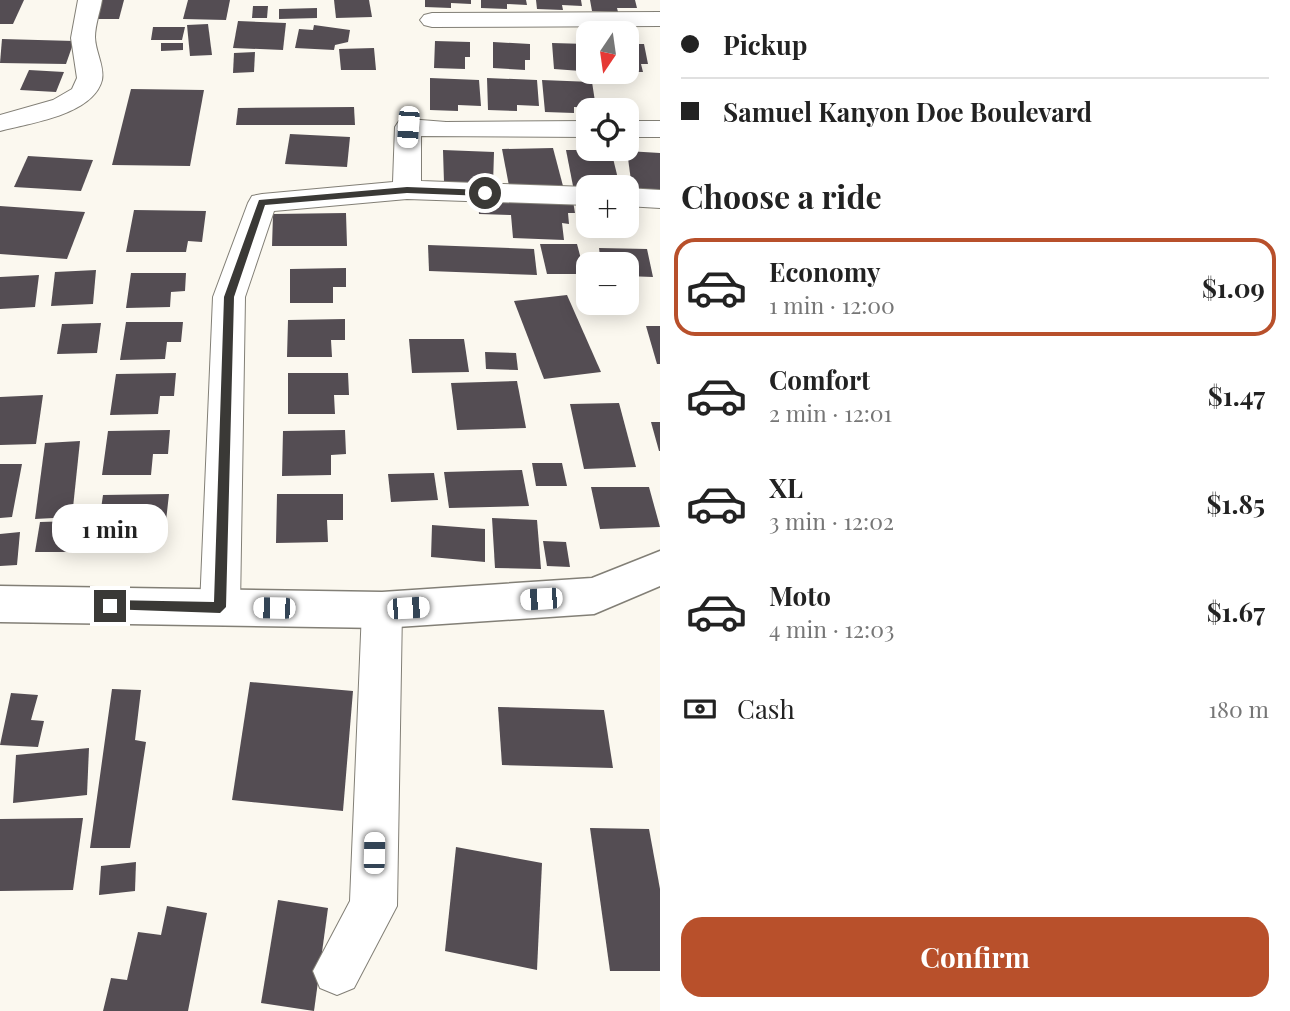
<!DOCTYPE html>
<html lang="en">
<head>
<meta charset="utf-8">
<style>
  body { margin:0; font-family:"Playfair Display",serif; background:#f6f6f6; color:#222; height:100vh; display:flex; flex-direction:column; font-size:26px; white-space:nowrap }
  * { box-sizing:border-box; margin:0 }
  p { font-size:23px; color:#767676 }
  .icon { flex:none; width:38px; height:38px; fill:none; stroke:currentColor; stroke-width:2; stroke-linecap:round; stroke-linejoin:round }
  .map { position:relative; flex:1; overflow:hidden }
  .side { display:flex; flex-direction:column; background:#fff; width:630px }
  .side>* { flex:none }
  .banner { display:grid; align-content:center; height:154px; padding:0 21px; background:#fff }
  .needle { width:46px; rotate:193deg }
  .controls { position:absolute; left:576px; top:21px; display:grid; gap:14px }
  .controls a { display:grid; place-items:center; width:63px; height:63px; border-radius:14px; background:#fff; box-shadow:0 4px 18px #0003; font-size:35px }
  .end { position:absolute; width:32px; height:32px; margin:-16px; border:9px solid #3a3936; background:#fff; box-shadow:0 0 0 4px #fff }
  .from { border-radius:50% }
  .bubble { position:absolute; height:49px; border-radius:21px; background:#fff; box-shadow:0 4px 18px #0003; font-size:23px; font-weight:700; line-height:49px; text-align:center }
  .car { position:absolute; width:21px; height:42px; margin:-21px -10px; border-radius:9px; box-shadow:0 0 5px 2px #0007; background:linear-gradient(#fff 24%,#345 0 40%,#fff 0 76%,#345 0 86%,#fff 0) }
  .banner b { display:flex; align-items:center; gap:24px; height:66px; font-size:26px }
  .banner b+b { border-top:2px solid #e0e0e0 }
  .banner i { width:18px; height:18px; background:#222 }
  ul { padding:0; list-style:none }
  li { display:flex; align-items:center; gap:21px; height:98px; margin:0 14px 10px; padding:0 7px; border:4px solid transparent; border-radius:21px }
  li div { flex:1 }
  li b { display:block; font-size:26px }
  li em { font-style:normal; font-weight:700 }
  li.on { border-color:#b8502b }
  li>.icon { width:63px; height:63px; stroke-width:1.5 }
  h2 { padding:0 21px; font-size:32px; line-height:84px }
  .pay { display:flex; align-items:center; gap:18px; height:77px; padding:0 21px; font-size:26px }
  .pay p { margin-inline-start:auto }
  .cta { display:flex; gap:14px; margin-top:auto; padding:14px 21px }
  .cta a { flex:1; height:80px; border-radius:21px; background:#b8502b; color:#fff; font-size:28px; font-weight:700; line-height:80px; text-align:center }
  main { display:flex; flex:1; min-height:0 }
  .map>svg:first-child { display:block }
</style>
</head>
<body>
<main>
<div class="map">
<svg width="660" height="1011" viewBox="0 0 660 1011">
  <rect width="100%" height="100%" fill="#fbf8ef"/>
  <g fill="#544d53">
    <polygon points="0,0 24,0 13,24 0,24"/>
    <polygon points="98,0 124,0 119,19 93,19"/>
    <polygon points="188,0 230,0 226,20 183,19"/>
    <polygon points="334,0 369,0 372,17 336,18"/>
    <polygon points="425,0 471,0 471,4 451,3 451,8 425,7"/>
    <polygon points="481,0 526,0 527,5 507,4 507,9 481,8"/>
    <polygon points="536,0 581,0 582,6 562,5 563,10 537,9"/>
    <polygon points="590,0 635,0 637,8 617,8 618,12 592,11"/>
    <polygon points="253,6 268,6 267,18 252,18"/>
    <polygon points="317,8 317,18 279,19 279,9"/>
    <polygon points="238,21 286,23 283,50 233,48"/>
    <polygon points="208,24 212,55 190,56 187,25"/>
    <polygon points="314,25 350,30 348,42 335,45 334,50 295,48 299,29 313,30"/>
    <polygon points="153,27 185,27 182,40 151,40"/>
    <polygon points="2,39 74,41 66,64 0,63"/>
    <polygon points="435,41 470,42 470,57 465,57 465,69 434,68"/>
    <polygon points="493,42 530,44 530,60 525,60 525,70 493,68"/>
    <polygon points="161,43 183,43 183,50 161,51"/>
    <polygon points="552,43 587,44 588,62 581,61 581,71 554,69"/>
    <polygon points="626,44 644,44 648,64 641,64 643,72 626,72"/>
    <polygon points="374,48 376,70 341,70 339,49"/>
    <polygon points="255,52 254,72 233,73 234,53"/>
    <polygon points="29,70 64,72 56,92 20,90"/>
    <polygon points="430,78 479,80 481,106 458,105 458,111 430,110"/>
    <polygon points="487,78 537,80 539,106 517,105 517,111 488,110"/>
    <polygon points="542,80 592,82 596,108 574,107 574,113 545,112"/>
    <polygon points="131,89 204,90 190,166 112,165"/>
    <polygon points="354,107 355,125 236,125 238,108"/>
    <polygon points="290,134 350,137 347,167 285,164"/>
    <polygon points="553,148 563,186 509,186 502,149"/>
    <polygon points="443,150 494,152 493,185 444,183"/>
    <polygon points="566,150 611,150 620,187 573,186"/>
    <polygon points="627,151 660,153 660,190 632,188"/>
    <polygon points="28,156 93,160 81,191 14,187"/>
    <polygon points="478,198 573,201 575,213 568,213 569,224 562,223 564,240 513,238 511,215 479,214"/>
    <polygon points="0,206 85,212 67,259 0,254"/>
    <polygon points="134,210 206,211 202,242 188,241 186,252 126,252"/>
    <polygon points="346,213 347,246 272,246 273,214"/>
    <polygon points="540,244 577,244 585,274 547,274"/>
    <polygon points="428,245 534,249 537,275 429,271"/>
    <polygon points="599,248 647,249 653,277 626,276 626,264 601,264"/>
    <polygon points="346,268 346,287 333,287 333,303 290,303 290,269"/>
    <polygon points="96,270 93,304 51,306 55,272"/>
    <polygon points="131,273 186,273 185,291 171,292 170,307 126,308"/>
    <polygon points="39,275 35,307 0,309 0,277"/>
    <polygon points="567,295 601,372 544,379 514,301"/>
    <polygon points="345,319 345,340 331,340 332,357 287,357 288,320"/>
    <polygon points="126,322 183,322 181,342 167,342 165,359 120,360"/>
    <polygon points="101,323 97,353 57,354 62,324"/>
    <polygon points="646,326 660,326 660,364 657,364"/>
    <polygon points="409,339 464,339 469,372 412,373"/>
    <polygon points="485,352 516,353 518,370 486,369"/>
    <polygon points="176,373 174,396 160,396 158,414 110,415 116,374"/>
    <polygon points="288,373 348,373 349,395 334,395 335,414 288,414"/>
    <polygon points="517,381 526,428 457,430 451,383"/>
    <polygon points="43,395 36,444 0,445 0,397"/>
    <polygon points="619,403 636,467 584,469 570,404"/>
    <polygon points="651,422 660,422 660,451 659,451"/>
    <polygon points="170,430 168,454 153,454 151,475 102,475 108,431"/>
    <polygon points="345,430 346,454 331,455 331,475 282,476 283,431"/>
    <polygon points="80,441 72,517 35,519 45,443"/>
    <polygon points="532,463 562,463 567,486 536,486"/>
    <polygon points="0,464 22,464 12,517 0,518"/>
    <polygon points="522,470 529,506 449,508 444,472"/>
    <polygon points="434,473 438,500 391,502 388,474"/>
    <polygon points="591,487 649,487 660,527 600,529"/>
    <polygon points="169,494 166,521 150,521 148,544 96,544 103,495"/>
    <polygon points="277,494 343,494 343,520 327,520 328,542 276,543"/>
    <polygon points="492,518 537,520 541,569 495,568"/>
    <polygon points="74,521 68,552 35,552 40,522"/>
    <polygon points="432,525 485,529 485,562 431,557"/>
    <polygon points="20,532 17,565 0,566 0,534"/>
    <polygon points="543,541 566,542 570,567 547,566"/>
    <polygon points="250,682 353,691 343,811 232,800"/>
    <polygon points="112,689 141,690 135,740 146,742 130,848 90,848"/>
    <polygon points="11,693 38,695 31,720 44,721 38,747 0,745"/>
    <polygon points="498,707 604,710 613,768 502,765"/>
    <polygon points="89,748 87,795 13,803 16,755"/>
    <polygon points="83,818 73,890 0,891 0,819"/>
    <polygon points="590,828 649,829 660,889 660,971 610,971"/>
    <polygon points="456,847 542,863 537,970 445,951"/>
    <polygon points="136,862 135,891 99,895 101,866"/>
    <polygon points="278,900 328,908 314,1011 261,1003"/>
    <polygon points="167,906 207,913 188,1011 103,1011 111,978 127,980 138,932 161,935"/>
  </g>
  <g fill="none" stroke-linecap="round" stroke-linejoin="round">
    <defs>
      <g id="street">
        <path d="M78,0H102C100,12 95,25 95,37C95,51 105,67 102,80C93,115 30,123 0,131V115L53,100L72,89L77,78L71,38Z"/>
        <polygon points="660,12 660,26 432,27 424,25 420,20 424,15 432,13"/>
        <polygon points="408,119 446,122 588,121 588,137 421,136 421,181 588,187 588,205 407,199 274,211 245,297 240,607 234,619 220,625 206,619 200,607 213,297 248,203 252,196 262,194 393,182 395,127 399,121"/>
        <rect x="626" y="121" width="34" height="16"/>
        <polygon points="626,188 660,190 660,208 626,206"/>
        <polygon points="382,592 396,598 402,610 397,906 354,988 337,995 320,988 313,971 350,901 362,610 368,598"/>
      </g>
      <polygon id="secondary" points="660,551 660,586 594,614 382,628 0,622 0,586 382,592 592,578"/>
    </defs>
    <use href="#street" stroke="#827f76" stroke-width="2"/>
    <use href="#secondary" stroke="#827f76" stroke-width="3"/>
    <use href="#street" fill="#fff" fill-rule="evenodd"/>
    <use href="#secondary" fill="#fff" fill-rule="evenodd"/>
  </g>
  <polygon fill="#3a3936" points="407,187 485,190 489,193 485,196 407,193 265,205 234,297 226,607 220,613 106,609 106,602 110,600 214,602 224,297 259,200"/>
</svg>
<div class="controls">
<a><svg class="needle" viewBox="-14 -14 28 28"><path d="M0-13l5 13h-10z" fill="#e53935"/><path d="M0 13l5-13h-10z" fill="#767676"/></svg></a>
<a><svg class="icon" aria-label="locate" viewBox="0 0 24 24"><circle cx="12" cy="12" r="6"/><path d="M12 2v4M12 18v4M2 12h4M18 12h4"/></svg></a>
<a>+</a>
<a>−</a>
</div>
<i class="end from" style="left:485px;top:193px"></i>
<i class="end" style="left:110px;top:606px"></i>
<div class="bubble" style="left:52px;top:504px;width:116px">1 min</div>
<i class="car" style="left:408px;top:127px;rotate:184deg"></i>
<i class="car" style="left:541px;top:599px;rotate:266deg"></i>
<i class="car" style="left:274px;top:608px;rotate:271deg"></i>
<i class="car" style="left:408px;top:608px;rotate:86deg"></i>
<i class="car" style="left:374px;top:853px;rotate:1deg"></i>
</div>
<section class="side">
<div class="banner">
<b><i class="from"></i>Pickup</b>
<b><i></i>Samuel Kanyon Doe Boulevard</b>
</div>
<h2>Choose a ride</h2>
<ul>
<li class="on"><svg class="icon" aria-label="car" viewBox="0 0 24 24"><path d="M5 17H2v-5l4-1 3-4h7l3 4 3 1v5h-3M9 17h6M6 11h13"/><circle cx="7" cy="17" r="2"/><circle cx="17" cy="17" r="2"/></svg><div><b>Economy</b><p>1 min · 12:00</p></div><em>$1.09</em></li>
<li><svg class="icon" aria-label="car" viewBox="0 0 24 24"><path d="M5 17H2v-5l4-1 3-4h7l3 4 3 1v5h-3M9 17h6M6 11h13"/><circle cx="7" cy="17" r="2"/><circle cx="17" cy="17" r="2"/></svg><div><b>Comfort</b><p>2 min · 12:01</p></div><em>$1.47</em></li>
<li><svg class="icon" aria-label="car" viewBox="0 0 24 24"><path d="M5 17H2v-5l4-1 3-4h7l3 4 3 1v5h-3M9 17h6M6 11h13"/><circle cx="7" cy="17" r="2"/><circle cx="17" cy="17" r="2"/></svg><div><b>XL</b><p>3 min · 12:02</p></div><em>$1.85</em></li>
<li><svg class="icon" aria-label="car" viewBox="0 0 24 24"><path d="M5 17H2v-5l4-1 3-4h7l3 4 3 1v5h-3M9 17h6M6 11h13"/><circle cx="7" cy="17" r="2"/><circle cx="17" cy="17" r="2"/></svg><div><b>Moto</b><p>4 min · 12:03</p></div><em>$1.67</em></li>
</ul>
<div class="pay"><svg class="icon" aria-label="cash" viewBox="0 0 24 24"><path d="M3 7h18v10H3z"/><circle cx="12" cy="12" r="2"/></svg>Cash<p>180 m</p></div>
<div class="cta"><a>Confirm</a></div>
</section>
</main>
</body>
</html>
